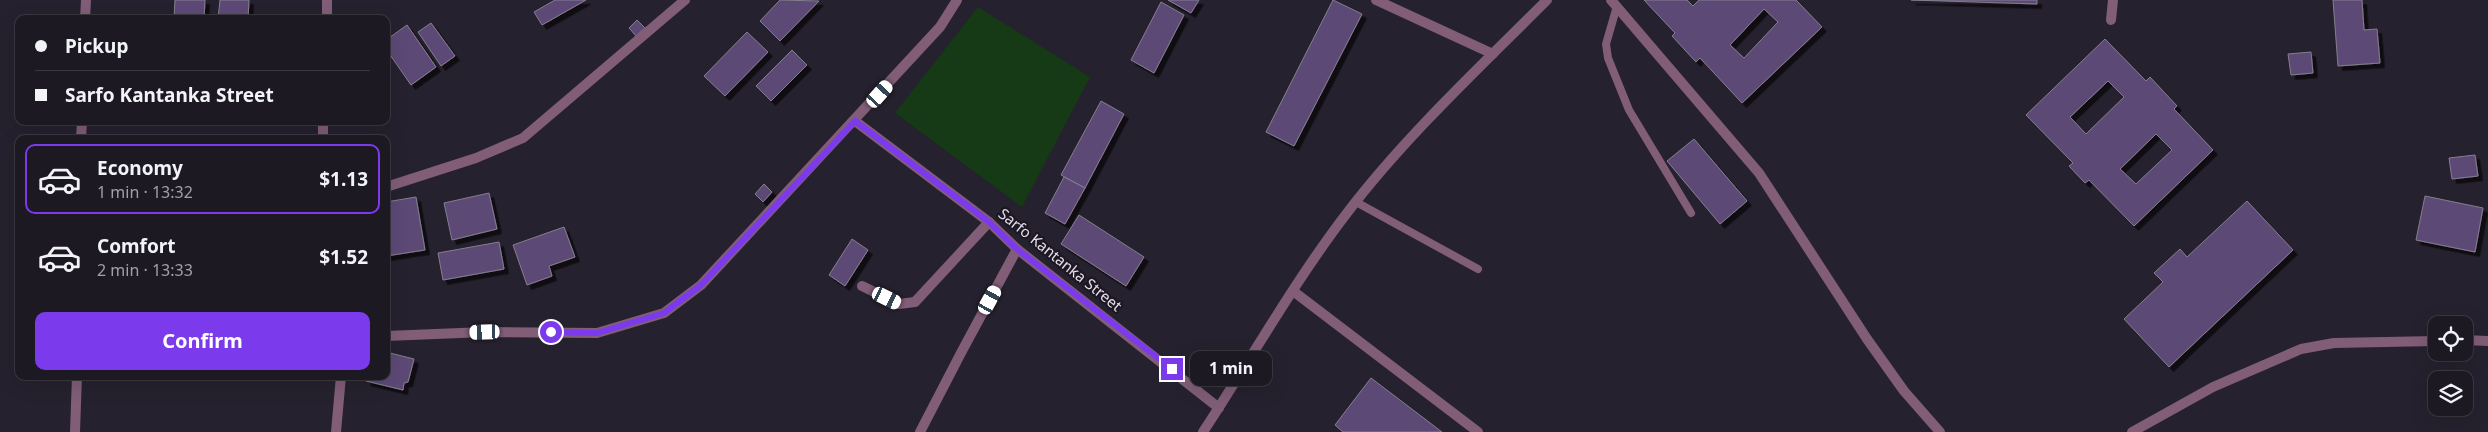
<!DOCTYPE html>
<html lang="en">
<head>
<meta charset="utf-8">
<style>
  body { margin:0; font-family:"Noto Sans",sans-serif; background:#29262f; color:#f1f3f6; height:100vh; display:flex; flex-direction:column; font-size:19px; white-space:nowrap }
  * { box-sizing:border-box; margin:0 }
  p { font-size:16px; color:#a0a0a5 }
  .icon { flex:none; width:28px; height:28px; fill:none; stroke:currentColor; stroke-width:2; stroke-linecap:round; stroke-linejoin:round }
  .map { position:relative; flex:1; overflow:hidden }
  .sheet { position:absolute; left:15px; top:135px; width:375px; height:245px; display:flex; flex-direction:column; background:#1c1922; border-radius:10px; box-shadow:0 5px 20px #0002,0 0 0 1px #3a3840 }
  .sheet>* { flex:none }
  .guide { position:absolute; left:15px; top:15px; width:375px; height:110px; border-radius:10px; box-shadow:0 5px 20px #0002,0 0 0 1px #3a3840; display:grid; align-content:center; height:110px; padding:0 20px; background:#1c1922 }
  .controls { position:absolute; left:2428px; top:316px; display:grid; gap:10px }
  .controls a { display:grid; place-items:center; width:45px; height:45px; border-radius:10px; background:#1c1922; box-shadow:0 5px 20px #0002,0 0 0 1px #3a3840; font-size:25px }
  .end { position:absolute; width:22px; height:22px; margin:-11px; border:6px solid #7c3aed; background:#fff; box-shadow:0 0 0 2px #fff }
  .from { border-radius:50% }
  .bubble { position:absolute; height:35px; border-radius:10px; background:#1c1922; box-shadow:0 5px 20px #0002,0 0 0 1px #3a3840; font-size:16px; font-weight:700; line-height:35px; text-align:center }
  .car { position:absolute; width:15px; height:30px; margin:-15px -8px; border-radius:6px; box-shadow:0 0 4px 1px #0007; background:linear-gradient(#fff 24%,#345 0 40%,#fff 0 76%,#345 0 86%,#fff 0) }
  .guide b { display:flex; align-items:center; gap:18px; height:48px; font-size:19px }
  .guide b+b { border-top:1px solid #3a3840 }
  .guide i { width:12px; height:12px; background:#f1f3f6 }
  ul { padding:9px 0 0; list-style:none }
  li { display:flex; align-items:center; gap:15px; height:70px; margin:0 10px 8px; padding:0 10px; border:2px solid transparent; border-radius:10px }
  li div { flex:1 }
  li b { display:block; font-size:19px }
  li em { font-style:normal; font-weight:700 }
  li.current { border-color:#7c3aed }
  li>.icon { width:45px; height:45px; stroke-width:1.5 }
  .primary-button { display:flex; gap:10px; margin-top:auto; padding:10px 20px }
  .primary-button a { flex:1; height:58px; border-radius:10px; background:#7c3aed; color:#fff; font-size:20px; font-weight:700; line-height:58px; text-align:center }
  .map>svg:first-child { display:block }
</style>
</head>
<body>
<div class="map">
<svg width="2488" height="432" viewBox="0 0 2488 432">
  <defs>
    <filter id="shadow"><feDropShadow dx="4.5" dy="4.5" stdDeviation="0" flood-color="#0009"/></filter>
  </defs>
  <rect width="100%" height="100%" fill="#26212e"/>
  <polygon fill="#163916" points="978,7 1090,77 1022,207 895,113"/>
  <g fill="#5d4a76" stroke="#857e8f" fill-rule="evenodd" filter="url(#shadow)">
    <polygon points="175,0 205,0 204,19 174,19"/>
    <polygon points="220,0 249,0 248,19 218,19"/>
    <polygon points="555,0 586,0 542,25 534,12"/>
    <polygon points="780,0 819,1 780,41 760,21"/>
    <polygon points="1168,0 1199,0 1191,13"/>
    <polygon points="1333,0 1362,14 1294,146 1266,132"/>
    <path d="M1644,0H1687L1693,6L1699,0H1796L1822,27L1742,103L1700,58L1696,62L1672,36L1675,33ZM1764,9L1778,22L1744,58L1730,45Z"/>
    <polygon points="1911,0 2037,0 2037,4"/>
    <polygon points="2333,0 2362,0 2364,30 2377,29 2380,63 2338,66"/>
    <polygon points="1161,2 1184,15 1154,73 1131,60"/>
    <polygon points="637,20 645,28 636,36 629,28"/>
    <polygon points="431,23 455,56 441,66 418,32"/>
    <polygon points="407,25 436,67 411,85 386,49 386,40"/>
    <polygon points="747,32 768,52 725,96 704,76"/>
    <path d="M2105,39L2146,81L2150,77L2177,106L2174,109L2213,150L2134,226L2089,180L2085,183L2069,166L2073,163L2026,115ZM2108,81L2124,97L2086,134L2070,117ZM2156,134L2172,150L2136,184L2120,169Z"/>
    <polygon points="792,50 807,65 771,101 756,86"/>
    <polygon points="2311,52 2313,73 2291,75 2288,54"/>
    <polygon points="1101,101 1124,114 1085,188 1061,175"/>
    <polygon points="1694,139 1747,201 1720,224 1667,161"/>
    <polygon points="2475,155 2478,176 2452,179 2449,158"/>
    <polygon points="1064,177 1085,188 1065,224 1045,213"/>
    <polygon points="764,184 772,192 763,202 755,194"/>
    <polygon points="489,193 497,229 452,240 444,203"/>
    <polygon points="2425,196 2483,208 2475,252 2416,240"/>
    <polygon points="416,197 425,250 386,256 386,202"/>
    <polygon points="2247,201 2293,250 2169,367 2124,319 2163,282 2154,273 2180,249 2187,257"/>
    <polygon points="1079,215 1144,257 1126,286 1061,244"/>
    <polygon points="564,227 575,257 549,266 552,276 527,285 513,245"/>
    <polygon points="852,239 868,250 845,286 829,275"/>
    <polygon points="499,242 504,269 443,280 438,253"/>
    <polygon points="386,352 414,359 408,382 404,383 403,390 366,381 367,376 386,376"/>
    <polygon points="1371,378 1442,432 1343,432 1335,425"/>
  </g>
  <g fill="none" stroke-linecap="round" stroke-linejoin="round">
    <g stroke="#815d78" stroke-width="8">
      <polyline points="1617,6 1606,44 1608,58 1629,110 1691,213"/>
      <polyline points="1356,202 1478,269"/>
    </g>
    <g stroke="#815d78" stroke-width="10">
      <polyline points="327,0 327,19"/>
      <polyline points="1376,0 1493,54"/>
      <polyline points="1611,0 1759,173 1867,339 1904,391 1940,432"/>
      <polyline points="85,19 86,0"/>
      <polyline points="2111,20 2113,0"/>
      <polyline points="855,121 989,222 1017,249 1219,408"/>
      <polyline points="81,139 82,121"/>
      <polyline points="323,139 323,121"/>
      <polyline points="386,187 476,158 523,138 685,0"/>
      <polyline points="862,286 899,304 915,302 989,222"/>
      <polyline points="1293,291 1478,432"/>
      <polyline points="386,336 485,332 597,333 664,313 701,285 940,27 957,0"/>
      <polyline points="2464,340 2488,341"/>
      <polyline points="75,432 77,376"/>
      <polyline points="336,432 341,376"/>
      <polyline points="920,432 962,351 1017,249"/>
      <polyline points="2132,432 2213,387 2301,349 2334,343 2436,341"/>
    </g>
    <path stroke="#815d78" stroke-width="10" d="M1203,432C1251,359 1294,282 1347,213C1404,138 1480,67 1547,0"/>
  </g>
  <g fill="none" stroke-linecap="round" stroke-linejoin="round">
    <polyline stroke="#7c3aed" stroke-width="6" points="551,332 597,333 664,313 701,285 855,121 989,222 1017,249 1172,369"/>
  </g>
  <g text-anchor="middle" stroke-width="4.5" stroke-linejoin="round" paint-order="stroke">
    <g font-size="15" fill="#e4e0e9" stroke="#1d1724">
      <text transform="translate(1060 260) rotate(39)" y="5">Sarfo Kantanka Street</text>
    </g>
  </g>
</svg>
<div class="controls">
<a><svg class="icon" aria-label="locate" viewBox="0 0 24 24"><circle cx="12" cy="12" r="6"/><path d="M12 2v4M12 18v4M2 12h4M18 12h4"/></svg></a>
<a><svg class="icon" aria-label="layers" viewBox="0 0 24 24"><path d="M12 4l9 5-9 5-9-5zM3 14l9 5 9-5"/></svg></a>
</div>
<i class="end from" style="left:551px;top:332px"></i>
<i class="end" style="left:1172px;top:369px"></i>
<div class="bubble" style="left:1190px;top:351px;width:82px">1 min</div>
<i class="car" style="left:880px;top:94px;rotate:42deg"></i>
<i class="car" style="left:887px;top:298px;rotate:116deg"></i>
<i class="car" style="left:990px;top:300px;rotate:29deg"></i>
<i class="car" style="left:485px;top:332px;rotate:268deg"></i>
<div class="guide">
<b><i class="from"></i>Pickup</b>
<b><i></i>Sarfo Kantanka Street</b>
</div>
<section class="sheet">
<ul>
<li class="current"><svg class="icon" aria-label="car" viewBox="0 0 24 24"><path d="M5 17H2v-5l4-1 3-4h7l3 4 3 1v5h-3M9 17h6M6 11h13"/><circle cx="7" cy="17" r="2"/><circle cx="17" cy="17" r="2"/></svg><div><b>Economy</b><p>1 min · 13:32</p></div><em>$1.13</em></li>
<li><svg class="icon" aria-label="car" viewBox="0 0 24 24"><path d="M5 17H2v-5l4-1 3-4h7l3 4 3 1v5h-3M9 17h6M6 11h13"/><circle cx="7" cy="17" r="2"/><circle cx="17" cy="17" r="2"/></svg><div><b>Comfort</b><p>2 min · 13:33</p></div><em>$1.52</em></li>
</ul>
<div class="primary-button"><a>Confirm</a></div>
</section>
</div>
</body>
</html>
